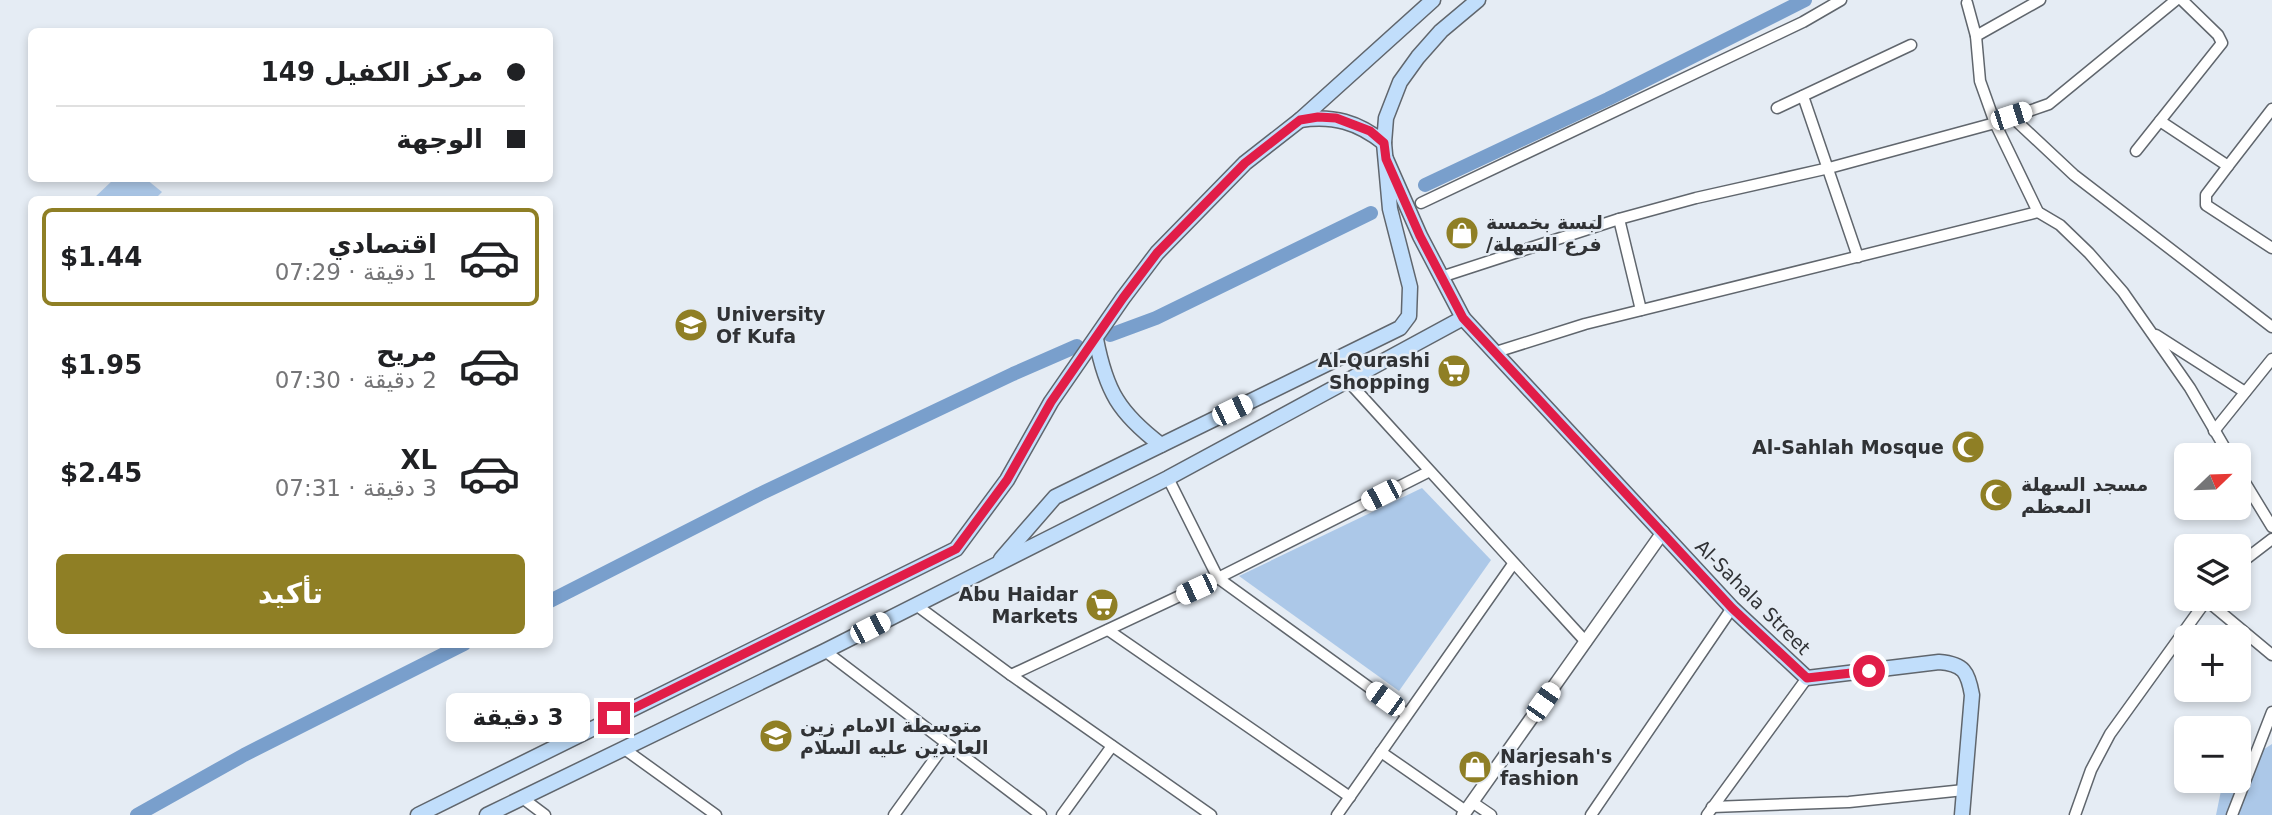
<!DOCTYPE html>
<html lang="ar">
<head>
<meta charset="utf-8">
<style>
  body { margin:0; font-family:"DejaVu Sans",Cairo,sans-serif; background:#f2f2f2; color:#202124; direction:rtl; height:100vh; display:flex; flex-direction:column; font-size:26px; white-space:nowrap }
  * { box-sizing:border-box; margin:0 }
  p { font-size:23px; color:#757577 }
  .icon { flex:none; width:38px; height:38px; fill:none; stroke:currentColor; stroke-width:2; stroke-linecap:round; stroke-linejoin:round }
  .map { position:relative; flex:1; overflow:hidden; direction:ltr }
  .sheet { position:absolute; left:28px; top:196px; width:525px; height:452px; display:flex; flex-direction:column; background:#fff; border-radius:10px; box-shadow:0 4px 10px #0003; direction:rtl }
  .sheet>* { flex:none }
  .hud { position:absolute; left:28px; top:28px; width:525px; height:154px; border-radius:10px; box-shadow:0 4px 10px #0003; direction:rtl; display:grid; align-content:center; height:154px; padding:0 28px; background:#fff }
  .needle { width:46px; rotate:67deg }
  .fabs { position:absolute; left:2174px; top:443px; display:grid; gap:14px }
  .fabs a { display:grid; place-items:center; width:77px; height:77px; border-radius:10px; background:#fff; box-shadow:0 4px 10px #0003; font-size:35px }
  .end { position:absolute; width:32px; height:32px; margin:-16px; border:9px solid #e11d48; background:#fff; box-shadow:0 0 0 4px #fff }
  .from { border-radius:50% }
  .bubble { position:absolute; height:49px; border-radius:10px; background:#fff; box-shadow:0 4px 10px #0003; font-size:23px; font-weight:700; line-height:49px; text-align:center; direction:rtl }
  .car { position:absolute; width:21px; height:42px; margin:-21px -10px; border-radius:9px; box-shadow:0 0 5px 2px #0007; background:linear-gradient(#fff 24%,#345 0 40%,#fff 0 76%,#345 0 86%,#fff 0) }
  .hud b { display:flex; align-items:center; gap:24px; height:66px; font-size:26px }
  .hud b+b { border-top:2px solid #e0e0e0 }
  .hud i { width:18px; height:18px; background:#202124 }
  ul { padding:12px 0 0; list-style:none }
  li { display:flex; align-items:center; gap:21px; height:98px; margin:0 14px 10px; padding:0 14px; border:4px solid transparent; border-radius:10px }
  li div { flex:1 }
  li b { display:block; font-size:26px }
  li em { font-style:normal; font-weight:700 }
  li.active { border-color:#8f7f25 }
  li>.icon { width:63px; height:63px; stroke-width:1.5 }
  .button { display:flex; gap:14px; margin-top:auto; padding:14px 28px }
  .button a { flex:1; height:80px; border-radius:10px; background:#8f7f25; color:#fff; font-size:28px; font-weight:700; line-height:80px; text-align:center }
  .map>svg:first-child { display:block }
</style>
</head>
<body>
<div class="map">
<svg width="2272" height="815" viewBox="0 0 2272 815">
  <rect width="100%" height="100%" fill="#e5ecf4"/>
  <g fill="#acc8e8">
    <polygon points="114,179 146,179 162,192 155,199 93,199"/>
    <polygon points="1422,488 1491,560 1399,691 1239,576"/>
    <polygon points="2272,744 2272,815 2216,815 2223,781 2238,780 2238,766"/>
  </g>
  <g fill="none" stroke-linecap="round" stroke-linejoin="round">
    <g stroke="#799fcc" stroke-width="14">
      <polyline points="1425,185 1608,99 1805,0"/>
      <polyline points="1110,335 1156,318 1371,213"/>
      <polyline points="550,601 760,494 1013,374 1077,346"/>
      <polyline points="137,815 244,755 464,644"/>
    </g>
    <defs>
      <g id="minor">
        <polyline points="1967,3 1976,36 1980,81 1995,123 2038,212 2060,225 2089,253 2123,292 2190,388 2229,455"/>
        <polyline points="1976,36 2040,0"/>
        <polyline points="1803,96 1858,257"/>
        <polyline points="1777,108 1911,45"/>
        <polyline points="2011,116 2074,175 2272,327"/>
        <polyline points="2160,121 2228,166 2206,195 2206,205 2272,248"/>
        <polyline points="2136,151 2222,43 2218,35 2182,0"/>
        <polyline points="2228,166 2272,109"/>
        <polyline points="1421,203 1803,22 1841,0"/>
        <polyline points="1619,219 1641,310"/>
        <polyline points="1441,277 1619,219 1696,198 1829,168 1995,123 2049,104 2176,0"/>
        <polyline points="2156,335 2245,392"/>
        <polyline points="1496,352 1585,324 2038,212"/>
        <polyline points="1347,380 1586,642"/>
        <polyline points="2214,431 2272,359"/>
        <polyline points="2238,471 2272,527"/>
        <polyline points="1168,478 1218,578 1406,714"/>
        <polyline points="2238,565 2272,539"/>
        <polyline points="2206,600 2272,655"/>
        <polyline points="916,605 1011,675 1211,815"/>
        <polyline points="1108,630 1350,797"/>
        <polyline points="825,651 1041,815"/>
        <polyline points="1011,675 1218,578 1428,472"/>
        <polyline points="623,748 716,815"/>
        <polyline points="1381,752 1466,811"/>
        <polyline points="521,797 545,815"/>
        <polyline points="1472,802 1491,815"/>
        <polyline points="1712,807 1849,802 1964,790"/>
        <polyline points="894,815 946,743"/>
        <polyline points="1062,815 1112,746"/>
        <polyline points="1337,815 1513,564"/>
        <polyline points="1591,815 1732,608"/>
        <polyline points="1707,815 1807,678"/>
        <polyline points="2075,815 2091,770 2110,734 2208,598"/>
        <polyline points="2232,815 2272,712"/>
      </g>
      <polyline id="tertiary" points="1463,815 1663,532"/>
      <g id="secondary">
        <path d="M1300,120C1333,115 1358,122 1384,143"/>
        <path d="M1463,318L1732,608L1807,678L1939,662C1964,664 1968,672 1972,695L1962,815"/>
        <path d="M1096,339C1106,391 1119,413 1161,445"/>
        <polyline points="1001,559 1055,497 1400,328 1409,316 1410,287 1390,209 1384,143 1386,118 1400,82 1418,57 1441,31 1478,0"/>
        <polyline points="418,815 956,549 1007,480 1051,402 1123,298 1157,253 1245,163 1300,120 1433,0"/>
        <polyline points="487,815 825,651 1168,478 1463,318 1420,236 1386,159"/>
      </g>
    </defs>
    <use href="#minor" stroke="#60666d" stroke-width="13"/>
    <use href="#tertiary" stroke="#60666d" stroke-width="15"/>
    <use href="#secondary" stroke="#60666d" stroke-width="17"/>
    <use href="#minor" stroke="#fff" stroke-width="10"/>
    <use href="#tertiary" stroke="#fff" stroke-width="12"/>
    <use href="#secondary" stroke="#c1defb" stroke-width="14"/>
  </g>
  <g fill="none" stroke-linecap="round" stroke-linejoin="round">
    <polyline stroke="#e11d48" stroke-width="9" points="614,718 956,549 1007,480 1051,402 1123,298 1157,253 1245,163 1300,120 1318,117 1336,118 1370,131 1384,143 1386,159 1420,236 1463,318 1732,608 1807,678 1869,671"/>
  </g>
  <defs>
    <symbol id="shop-disc" viewBox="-11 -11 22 22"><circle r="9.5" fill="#8f7f25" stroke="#e5ecf4"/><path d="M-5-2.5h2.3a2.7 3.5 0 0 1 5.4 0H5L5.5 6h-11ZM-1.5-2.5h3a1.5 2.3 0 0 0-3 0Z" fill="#fff"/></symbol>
    <symbol id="university-disc" viewBox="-11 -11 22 22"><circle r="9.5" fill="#8f7f25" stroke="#e5ecf4"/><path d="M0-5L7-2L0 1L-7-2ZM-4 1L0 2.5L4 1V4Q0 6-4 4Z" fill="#fff"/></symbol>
    <symbol id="supermarket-disc" viewBox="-11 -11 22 22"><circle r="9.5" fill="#8f7f25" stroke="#e5ecf4"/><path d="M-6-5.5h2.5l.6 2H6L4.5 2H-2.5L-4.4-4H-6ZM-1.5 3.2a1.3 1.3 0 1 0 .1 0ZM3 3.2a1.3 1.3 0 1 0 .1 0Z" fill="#fff"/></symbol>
    <symbol id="mosque-disc" viewBox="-11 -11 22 22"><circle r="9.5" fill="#8f7f25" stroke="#e5ecf4"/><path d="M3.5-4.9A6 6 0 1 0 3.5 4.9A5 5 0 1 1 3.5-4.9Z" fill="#fff"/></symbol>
    <symbol id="school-disc" viewBox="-11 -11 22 22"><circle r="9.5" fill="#8f7f25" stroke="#e5ecf4"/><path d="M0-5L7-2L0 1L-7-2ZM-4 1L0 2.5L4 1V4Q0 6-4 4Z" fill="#fff"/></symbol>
  </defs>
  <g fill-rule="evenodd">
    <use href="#shop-disc" x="1443" y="214" width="38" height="38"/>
    <use href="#university-disc" x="672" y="306" width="38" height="38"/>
    <use href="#supermarket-disc" x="1435" y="352" width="38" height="38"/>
    <use href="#mosque-disc" x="1949" y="428" width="38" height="38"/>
    <use href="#mosque-disc" x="1977" y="476" width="38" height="38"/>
    <use href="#supermarket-disc" x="1083" y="586" width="38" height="38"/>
    <use href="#school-disc" x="757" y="717" width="38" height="38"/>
    <use href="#shop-disc" x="1456" y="748" width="38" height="38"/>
  </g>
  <g text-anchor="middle" stroke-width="5" stroke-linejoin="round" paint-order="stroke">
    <g font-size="19" font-weight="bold" fill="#303235" stroke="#e5ecf4" text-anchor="start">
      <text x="1486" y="229">لبسة بخمسة<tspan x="1486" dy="22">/فرع السهلة</tspan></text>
      <text x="716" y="321">University<tspan x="716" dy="22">Of Kufa</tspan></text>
      <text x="1430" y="367" text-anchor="end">Al-Qurashi<tspan x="1430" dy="22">Shopping</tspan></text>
      <text x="1944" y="454" text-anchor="end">Al-Sahlah Mosque</text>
      <text x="2021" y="491">مسجد السهلة<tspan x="2021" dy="22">المعظم</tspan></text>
      <text x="1078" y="601" text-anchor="end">Abu Haidar<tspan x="1078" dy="22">Markets</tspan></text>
      <text x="800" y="732">متوسطة الامام زين<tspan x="800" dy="22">العابدين عليه السلام</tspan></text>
      <text x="1500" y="763">Narjesah's<tspan x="1500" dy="22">fashion</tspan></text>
    </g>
    <g font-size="19" fill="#303235" stroke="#e5ecf4">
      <text transform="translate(1753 597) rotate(45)" y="7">Al-Sahala Street</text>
    </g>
  </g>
</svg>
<div class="fabs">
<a><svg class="needle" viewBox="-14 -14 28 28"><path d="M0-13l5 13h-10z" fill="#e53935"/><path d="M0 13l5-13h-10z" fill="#757577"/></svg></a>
<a><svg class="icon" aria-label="layers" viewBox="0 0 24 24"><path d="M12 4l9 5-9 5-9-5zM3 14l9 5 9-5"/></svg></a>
<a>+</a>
<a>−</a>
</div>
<i class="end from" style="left:1869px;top:671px"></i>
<i class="end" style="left:614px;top:718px"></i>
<div class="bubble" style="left:446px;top:693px;width:144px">3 دقيقة</div>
<i class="car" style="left:2011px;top:116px;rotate:72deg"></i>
<i class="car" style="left:1232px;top:410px;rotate:64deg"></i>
<i class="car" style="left:1381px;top:495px;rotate:243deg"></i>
<i class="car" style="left:1196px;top:589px;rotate:245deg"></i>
<i class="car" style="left:870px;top:628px;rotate:63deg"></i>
<i class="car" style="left:1385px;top:699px;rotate:306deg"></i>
<i class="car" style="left:1543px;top:702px;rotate:35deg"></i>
<div class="hud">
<b><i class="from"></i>مركز الكفيل 149</b>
<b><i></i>الوجهة</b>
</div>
<section class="sheet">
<ul>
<li class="active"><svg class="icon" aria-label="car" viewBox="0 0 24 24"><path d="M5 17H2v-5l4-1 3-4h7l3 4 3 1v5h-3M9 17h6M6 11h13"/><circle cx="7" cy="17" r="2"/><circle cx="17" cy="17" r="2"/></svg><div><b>اقتصادي</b><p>1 دقيقة · 07:29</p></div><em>$1.44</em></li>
<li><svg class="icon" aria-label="car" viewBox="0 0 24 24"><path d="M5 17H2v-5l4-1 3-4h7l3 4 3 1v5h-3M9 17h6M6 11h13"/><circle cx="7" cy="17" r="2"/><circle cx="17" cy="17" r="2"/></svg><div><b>مريح</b><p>2 دقيقة · 07:30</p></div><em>$1.95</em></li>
<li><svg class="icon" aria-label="car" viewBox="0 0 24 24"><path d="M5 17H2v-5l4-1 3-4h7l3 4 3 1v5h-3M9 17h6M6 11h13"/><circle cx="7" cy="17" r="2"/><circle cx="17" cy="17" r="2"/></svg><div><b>XL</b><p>3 دقيقة · 07:31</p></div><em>$2.45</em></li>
</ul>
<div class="button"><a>تأكيد</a></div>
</section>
</div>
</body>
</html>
